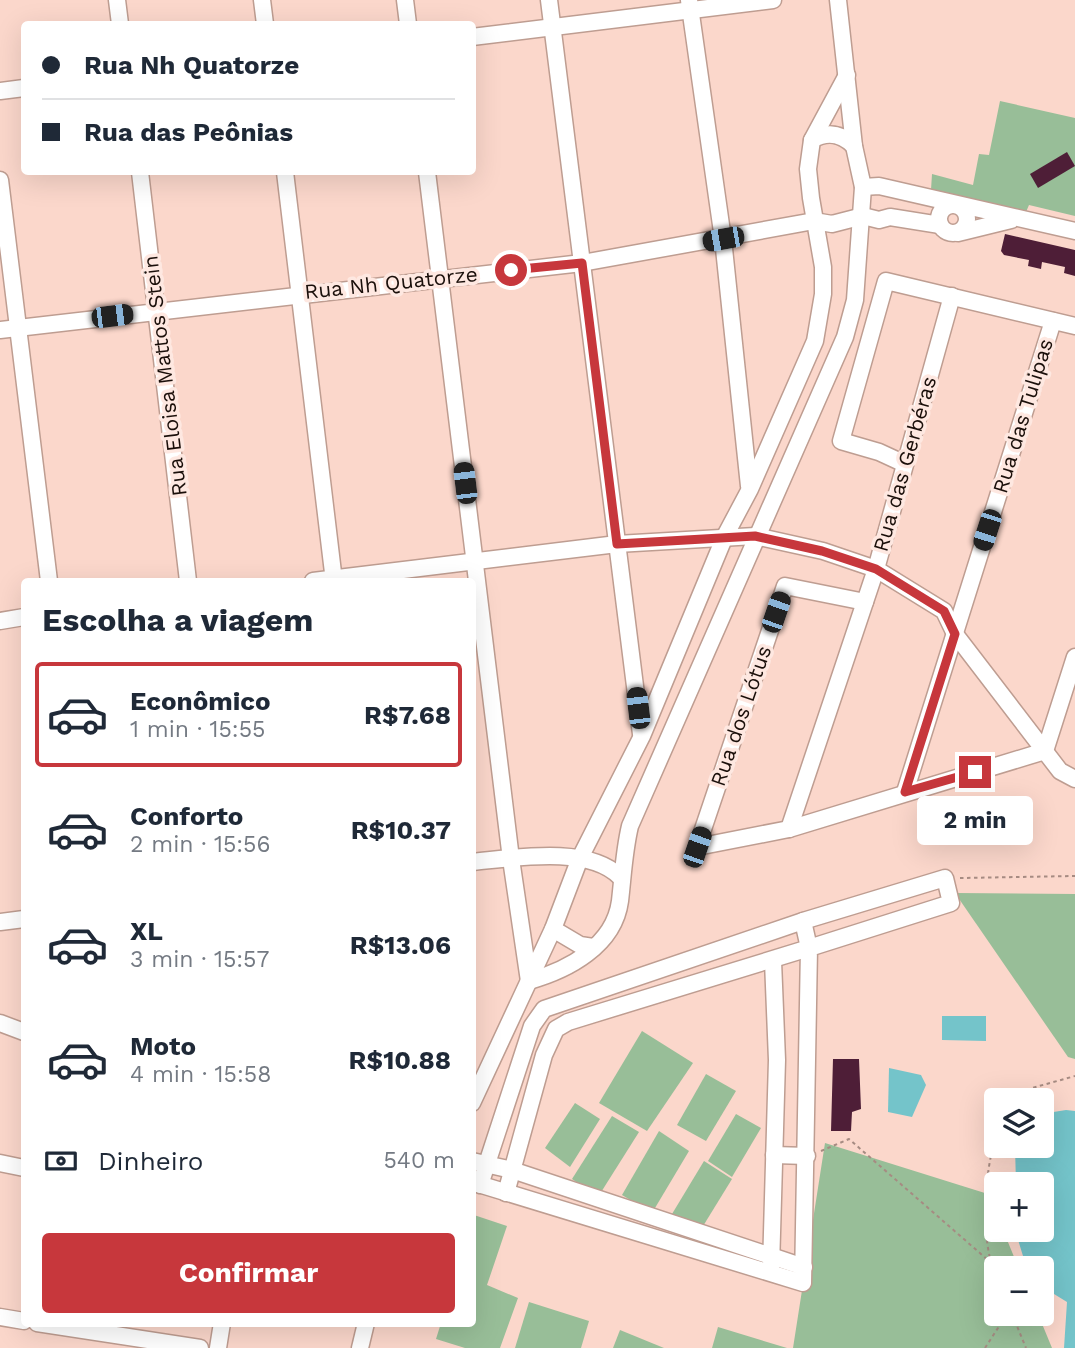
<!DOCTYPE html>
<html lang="pt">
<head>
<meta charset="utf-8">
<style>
  body { margin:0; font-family:"Work Sans",sans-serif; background:#f2f2f3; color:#1f2937; height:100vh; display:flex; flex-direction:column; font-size:26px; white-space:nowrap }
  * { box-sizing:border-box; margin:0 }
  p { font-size:23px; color:#747a83 }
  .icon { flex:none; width:38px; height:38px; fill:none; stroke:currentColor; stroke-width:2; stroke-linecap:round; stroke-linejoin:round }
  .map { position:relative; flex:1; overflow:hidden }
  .sheet { position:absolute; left:21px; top:578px; width:455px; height:749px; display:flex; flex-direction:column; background:#fff; border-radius:7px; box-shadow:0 7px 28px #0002 }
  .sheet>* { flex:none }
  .guide { position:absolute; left:21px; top:21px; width:455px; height:154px; border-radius:7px; box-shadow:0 7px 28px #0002; display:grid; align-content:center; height:154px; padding:0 21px; background:#fff }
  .controls { position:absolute; left:984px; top:1088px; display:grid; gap:14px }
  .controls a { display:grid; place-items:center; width:70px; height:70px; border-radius:7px; background:#fff; box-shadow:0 7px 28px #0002; font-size:35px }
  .end { position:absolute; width:32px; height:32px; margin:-16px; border:9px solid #c7373c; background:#fff; box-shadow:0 0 0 4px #fff }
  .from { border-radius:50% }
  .bubble { position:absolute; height:49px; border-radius:7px; background:#fff; box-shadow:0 7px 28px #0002; font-size:23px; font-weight:700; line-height:49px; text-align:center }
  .car { position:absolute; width:21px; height:42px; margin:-21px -10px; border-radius:9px; box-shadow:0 0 5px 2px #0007; background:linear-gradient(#222 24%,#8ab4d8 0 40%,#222 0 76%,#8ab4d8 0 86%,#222 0) }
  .guide b { display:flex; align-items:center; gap:24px; height:66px; font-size:26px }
  .guide b+b { border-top:2px solid #e0e1e3 }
  .guide i { width:18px; height:18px; background:#1f2937 }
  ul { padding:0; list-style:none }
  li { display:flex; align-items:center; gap:21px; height:105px; margin:0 14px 10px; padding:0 7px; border:4px solid transparent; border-radius:7px }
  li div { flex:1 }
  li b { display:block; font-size:26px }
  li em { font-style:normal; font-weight:700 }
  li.on { border-color:#c7373c }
  li>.icon { width:63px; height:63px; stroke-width:1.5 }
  h2 { padding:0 21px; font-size:32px; line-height:84px }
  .pay { display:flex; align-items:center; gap:18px; height:77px; padding:0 21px; font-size:26px }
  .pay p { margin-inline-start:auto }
  .action { display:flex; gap:14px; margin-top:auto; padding:14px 21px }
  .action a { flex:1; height:80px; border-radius:7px; background:#c7373c; color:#fff; font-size:28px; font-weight:700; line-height:80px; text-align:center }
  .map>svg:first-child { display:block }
</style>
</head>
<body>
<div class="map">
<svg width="1075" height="1348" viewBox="0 0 1075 1348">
  <rect width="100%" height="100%" fill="#fbd7cb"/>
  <g fill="#98be98">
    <polygon points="1000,101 1075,118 1075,216 1029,205 1026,212 931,190 932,174 973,185 979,154 989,155"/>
    <polygon points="955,893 1075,894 1075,1059 1068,1057"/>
    <polygon points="642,1031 693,1063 647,1131 599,1103"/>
    <polygon points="706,1074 736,1091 706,1141 677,1125"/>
    <polygon points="575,1103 600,1119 570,1167 545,1148"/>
    <polygon points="736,1114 761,1128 732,1177 708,1161"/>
    <polygon points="612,1116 639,1132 598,1197 572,1179"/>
    <polygon points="659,1131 689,1151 652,1213 622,1195"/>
    <polygon points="825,1143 988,1194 996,1212 996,1230 1003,1230 1019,1269 996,1269 996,1314 1038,1314 1052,1348 793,1348"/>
    <polygon points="704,1161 732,1179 700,1231 672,1214"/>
    <polygon points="474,1215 507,1226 487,1285 518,1298 500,1348 465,1348 436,1339 441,1323 472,1323"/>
    <polygon points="529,1302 589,1321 581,1348 515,1348"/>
    <polygon points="718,1327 787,1348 712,1348"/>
    <polygon points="620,1330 664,1348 613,1348"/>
  </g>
  <g fill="#74c4ca">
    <polygon points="942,1016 986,1016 986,1041 942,1040"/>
    <polygon points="889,1068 921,1075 926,1085 912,1117 888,1112"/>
    <polygon points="1066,1110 1075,1111 1075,1348 1064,1348 1067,1302 1041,1286 1041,1269 1027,1269 1015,1230 1041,1230 1041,1185 1016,1185 1015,1146 1041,1146 1041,1114"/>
  </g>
  <g fill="#4e1e37">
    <polygon points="1067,152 1075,166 1038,188 1030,174"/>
    <polygon points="1005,234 1075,250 1075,276 1064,273 1065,267 1042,262 1041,269 1028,266 1029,260 1004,255 1001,251"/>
    <polygon points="833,1059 859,1059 861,1109 852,1112 851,1131 831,1131"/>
  </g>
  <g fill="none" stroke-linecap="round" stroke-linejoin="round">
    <defs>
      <g id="minor">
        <polyline points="117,0 120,24"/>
        <polyline points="262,0 265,24"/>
        <polyline points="405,0 408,24"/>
        <polyline points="549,0 641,734"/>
        <polyline points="689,0 723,239 749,486"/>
        <polyline points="472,37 773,0"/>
        <polyline points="0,91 24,88"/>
        <path d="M812,140C827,131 841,133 854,146"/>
        <polyline points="140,172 188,581"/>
        <polyline points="285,172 334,581"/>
        <polyline points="427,172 511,859 529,981"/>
        <polyline points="0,180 49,581"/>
        <polyline points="863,187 879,186 1075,231"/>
        <circle cx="953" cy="219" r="14"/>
        <polyline points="958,233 1011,220"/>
        <polyline points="0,330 582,263 814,221 832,224 863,216 879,220 890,217 940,225"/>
        <polyline points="905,464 879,452 841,441 886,281 1075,326"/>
        <polyline points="313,581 617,544 755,536 823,551 876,569 944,611 955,634 1060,771 1075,779"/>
        <polyline points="865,602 785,586 697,847 789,829 1045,751 1075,657"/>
        <polyline points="0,621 24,617"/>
        <polyline points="905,792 1053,321"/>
        <polyline points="789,829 876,569 952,296"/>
        <path d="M472,862C514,858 589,845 620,877"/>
        <polyline points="0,922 24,919"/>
        <polyline points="553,929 580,945 593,947"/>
        <path d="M529,981C568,970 614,946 620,901C623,875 624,851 630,826L845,337L855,300L863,187L854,146L838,0"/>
        <polyline points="0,1023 24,1032"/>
        <polyline points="472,1103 553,929 580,858 642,736 725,536 750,489 815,341 823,294 823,267 811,198 808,169 812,140 847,75"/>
        <polyline points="774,1155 807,1156"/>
        <polyline points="472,1161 512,1170 804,1267"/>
        <polyline points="0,1163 24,1168"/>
        <polyline points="472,1182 803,1283 809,948 951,903 945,878 803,921"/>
        <polyline points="480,1185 532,1026 544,1009 803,921 809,948 568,1022 556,1029 544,1055 506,1193"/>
        <polyline points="771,1267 777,1060 773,961"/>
        <polyline points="0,1317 24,1321"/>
        <polyline points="37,1323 200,1348"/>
        <polyline points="218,1348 222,1323"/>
        <polyline points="360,1348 366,1323"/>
      </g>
    </defs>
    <use href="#minor" stroke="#be9d91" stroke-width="19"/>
    <g stroke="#a68b82" stroke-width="2" stroke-dasharray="3.5 3.5" stroke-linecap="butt">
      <polyline points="960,878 1075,876"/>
      <polyline points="1017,1101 1032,1088 1075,1076"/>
      <path d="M996,1136C984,1173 980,1241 996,1277"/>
      <polyline points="821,1151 849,1139 989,1261"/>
      <polyline points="1012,1314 1026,1348"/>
      <polyline points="985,1348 1007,1314"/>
    </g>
    <use href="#minor" stroke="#fff" stroke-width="16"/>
  </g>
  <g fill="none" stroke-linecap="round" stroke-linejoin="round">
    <polyline stroke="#c7373c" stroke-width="9" points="511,270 582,263 617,544 755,536 822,551 876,569 944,611 955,634 905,792 975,772"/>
  </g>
  <g text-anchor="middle" stroke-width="7" stroke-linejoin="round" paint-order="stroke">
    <g font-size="21" fill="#1a0f0a" stroke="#fee8e1">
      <text transform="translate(391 283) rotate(-6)" y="7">Rua Nh Quatorze</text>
      <text transform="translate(165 376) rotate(-97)" y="7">Rua Eloisa Mattos Stein</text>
      <text transform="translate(1023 416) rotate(-73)" y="7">Rua das Tulipas</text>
      <text transform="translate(905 464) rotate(-74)" y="7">Rua das Gerbéras</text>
      <text transform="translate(741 716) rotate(-71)" y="7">Rua dos Lótus</text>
    </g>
  </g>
</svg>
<div class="controls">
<a><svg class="icon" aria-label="layers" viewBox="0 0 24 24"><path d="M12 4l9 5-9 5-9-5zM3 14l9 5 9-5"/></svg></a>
<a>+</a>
<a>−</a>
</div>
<i class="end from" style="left:511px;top:270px"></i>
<i class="end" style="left:975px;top:772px"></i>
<div class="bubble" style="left:917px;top:796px;width:116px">2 min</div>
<i class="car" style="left:723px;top:239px;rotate:260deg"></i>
<i class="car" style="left:112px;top:316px;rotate:83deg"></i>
<i class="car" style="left:465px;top:483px;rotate:353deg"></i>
<i class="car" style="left:987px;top:530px;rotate:198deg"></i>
<i class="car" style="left:776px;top:612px;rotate:19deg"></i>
<i class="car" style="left:638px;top:708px;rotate:353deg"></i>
<i class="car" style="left:697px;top:847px;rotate:19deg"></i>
<div class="guide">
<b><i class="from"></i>Rua Nh Quatorze</b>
<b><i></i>Rua das Peônias</b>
</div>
<section class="sheet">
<h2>Escolha a viagem</h2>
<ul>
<li class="on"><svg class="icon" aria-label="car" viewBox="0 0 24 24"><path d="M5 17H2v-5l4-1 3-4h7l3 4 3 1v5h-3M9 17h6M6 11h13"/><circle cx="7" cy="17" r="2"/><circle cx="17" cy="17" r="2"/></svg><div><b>Econômico</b><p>1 min · 15:55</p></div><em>R$7.68</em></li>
<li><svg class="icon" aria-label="car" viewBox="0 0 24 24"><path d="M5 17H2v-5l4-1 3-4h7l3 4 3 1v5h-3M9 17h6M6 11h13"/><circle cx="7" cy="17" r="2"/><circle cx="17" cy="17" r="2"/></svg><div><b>Conforto</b><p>2 min · 15:56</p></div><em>R$10.37</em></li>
<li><svg class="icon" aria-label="car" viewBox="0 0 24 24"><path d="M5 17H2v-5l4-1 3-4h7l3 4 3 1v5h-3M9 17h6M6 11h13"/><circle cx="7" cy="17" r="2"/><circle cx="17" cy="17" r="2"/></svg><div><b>XL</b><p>3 min · 15:57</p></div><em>R$13.06</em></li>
<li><svg class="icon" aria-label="car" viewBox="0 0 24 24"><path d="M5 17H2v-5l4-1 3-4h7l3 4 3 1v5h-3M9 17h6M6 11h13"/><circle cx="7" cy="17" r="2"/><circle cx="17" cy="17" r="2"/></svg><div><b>Moto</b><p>4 min · 15:58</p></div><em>R$10.88</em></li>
</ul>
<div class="pay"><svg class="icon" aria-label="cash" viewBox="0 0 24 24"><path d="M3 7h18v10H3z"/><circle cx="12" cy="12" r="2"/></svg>Dinheiro<p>540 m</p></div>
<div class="action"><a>Confirmar</a></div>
</section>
</div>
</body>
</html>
